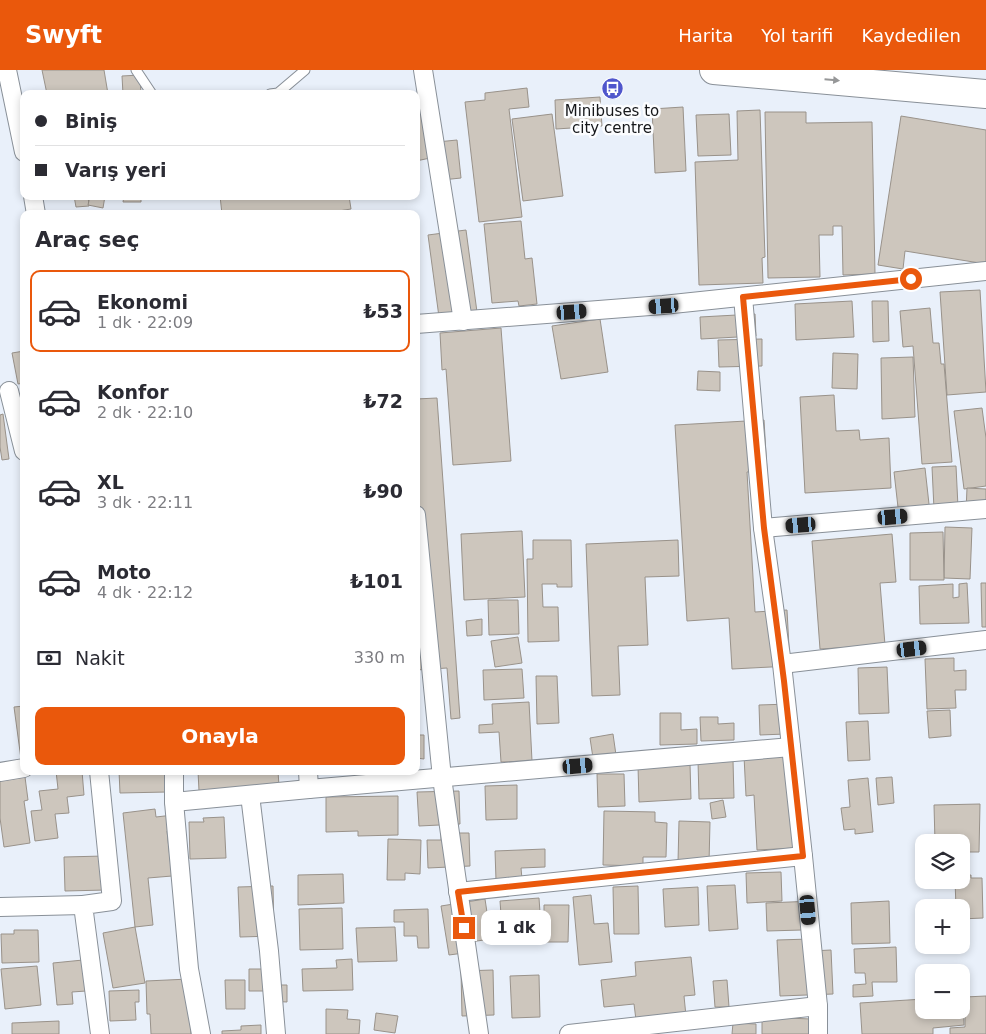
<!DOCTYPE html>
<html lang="tr">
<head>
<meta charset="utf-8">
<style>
  body { margin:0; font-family:"DejaVu Sans",sans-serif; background:#f7f7f7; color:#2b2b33; height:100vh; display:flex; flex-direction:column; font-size:19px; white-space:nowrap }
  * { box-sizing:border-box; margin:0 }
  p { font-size:16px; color:#7c7c81 }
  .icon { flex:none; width:28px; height:28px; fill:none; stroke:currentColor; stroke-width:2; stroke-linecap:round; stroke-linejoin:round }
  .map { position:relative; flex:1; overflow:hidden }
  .sheet { position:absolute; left:20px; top:140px; width:400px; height:565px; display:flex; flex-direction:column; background:#fff; border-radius:10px; box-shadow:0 2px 8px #0003 }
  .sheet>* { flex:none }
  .top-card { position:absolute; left:20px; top:20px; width:400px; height:110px; border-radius:10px; box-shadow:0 2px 8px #0003; display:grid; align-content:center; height:110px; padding:0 15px; background:#fff }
  .buttons { position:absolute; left:915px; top:764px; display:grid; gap:10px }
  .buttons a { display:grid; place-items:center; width:55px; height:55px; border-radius:10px; background:#fff; box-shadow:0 2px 8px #0003; font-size:25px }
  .end { position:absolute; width:22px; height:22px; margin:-11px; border:6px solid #ea580c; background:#fff; box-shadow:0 0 0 2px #fff }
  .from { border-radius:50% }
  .bubble { position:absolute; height:35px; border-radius:10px; background:#fff; box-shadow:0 2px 8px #0003; font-size:16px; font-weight:700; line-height:35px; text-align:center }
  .car { position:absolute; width:15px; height:30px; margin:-15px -8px; border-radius:6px; box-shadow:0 0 4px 1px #0007; background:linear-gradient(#222 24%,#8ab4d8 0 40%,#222 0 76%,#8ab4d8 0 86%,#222 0) }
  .top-card b { display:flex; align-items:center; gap:18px; height:48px; font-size:19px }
  .top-card b+b { border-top:1px solid #e1e1e2 }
  .top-card i { width:12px; height:12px; background:#2b2b33 }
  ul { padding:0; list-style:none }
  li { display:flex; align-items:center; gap:15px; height:82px; margin:0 10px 8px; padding:0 5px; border:2px solid transparent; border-radius:10px }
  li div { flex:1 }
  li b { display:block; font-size:19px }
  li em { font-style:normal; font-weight:700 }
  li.selected { border-color:#ea580c }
  li>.icon { width:45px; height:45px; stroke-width:1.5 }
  h2 { padding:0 15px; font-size:22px; line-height:60px }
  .pay { display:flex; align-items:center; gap:12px; height:55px; padding:0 15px; font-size:19px }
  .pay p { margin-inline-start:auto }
  .button { display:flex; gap:10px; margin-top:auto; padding:10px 15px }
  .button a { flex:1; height:58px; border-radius:10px; background:#ea580c; color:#fff; font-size:20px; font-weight:700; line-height:58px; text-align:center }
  header { display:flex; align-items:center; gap:30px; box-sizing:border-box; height:70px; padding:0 25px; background:#ea580c; color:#fff }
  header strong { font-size:24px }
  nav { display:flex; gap:28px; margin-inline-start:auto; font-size:18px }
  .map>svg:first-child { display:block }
</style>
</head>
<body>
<header>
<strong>Swyft</strong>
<nav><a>Harita</a><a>Yol tarifi</a><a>Kaydedilen</a></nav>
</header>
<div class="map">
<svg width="986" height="964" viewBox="0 0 986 964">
  <rect width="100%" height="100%" fill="#e9f0fa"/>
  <g fill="#cdc6bd" stroke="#99928a">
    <polygon points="42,0 104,0 108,24 47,24"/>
    <polygon points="140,5 141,24 123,24 122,6"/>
    <polygon points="527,18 529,37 509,39 522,147 479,152 465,32 485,30 485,23"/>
    <polygon points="600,27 602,56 556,59 555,30"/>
    <polygon points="425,36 435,87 416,91 416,38"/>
    <polygon points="683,37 686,101 655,103 652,39"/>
    <polygon points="760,40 765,187 762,188 763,213 699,215 695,92 738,90 737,41"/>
    <polygon points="765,42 806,42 806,53 872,52 875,204 843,205 842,156 833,156 833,165 819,165 820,207 768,208"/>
    <polygon points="552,44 563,126 523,131 512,49"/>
    <polygon points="729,44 731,85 698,86 696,45"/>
    <polygon points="901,46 986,60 986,194 905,181 903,199 878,195"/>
    <polygon points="457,70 461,108 442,110 437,72"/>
    <polygon points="74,126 88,126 89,136 76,137"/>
    <polygon points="90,126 105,126 103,138 88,135"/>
    <polygon points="124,126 141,126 141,132 123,132"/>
    <polygon points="220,126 349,126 351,139 320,144 222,144"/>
    <polygon points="521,151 525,189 532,188 537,234 519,236 518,231 492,233 484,154"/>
    <polygon points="466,160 477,242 439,247 428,165"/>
    <polygon points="980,220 986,322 947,325 940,222"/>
    <polygon points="852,231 854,267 796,270 795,234"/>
    <polygon points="872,231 888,231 889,271 873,272"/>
    <polygon points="930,238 933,273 939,273 941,294 944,294 952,392 922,394 913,276 903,277 900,241"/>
    <polygon points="755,244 756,266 701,269 700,247"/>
    <polygon points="600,249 608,302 561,309 552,256"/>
    <polygon points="501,258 511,391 453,395 446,299 442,300 440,263"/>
    <polygon points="762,269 762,296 719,297 718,270"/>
    <polygon points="24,281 24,313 18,314 12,283"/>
    <polygon points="833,283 858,284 857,319 832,318"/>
    <polygon points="913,287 915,347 882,349 881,288"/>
    <polygon points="698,301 720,302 720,321 697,320"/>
    <polygon points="834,325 836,361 859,360 860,370 889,368 891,418 805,423 800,327"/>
    <polygon points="437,328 460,648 451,649 447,598 416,600 416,329"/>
    <polygon points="982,338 986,368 986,416 964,419 954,341"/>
    <polygon points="3,344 9,389 2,390 0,377 0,345"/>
    <polygon points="764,350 767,401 747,402 755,542 787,540 790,596 732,599 729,548 687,551 675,355"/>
    <polygon points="956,396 958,437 934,439 932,397"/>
    <polygon points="925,398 930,443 899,446 894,402"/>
    <polygon points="967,418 986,419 986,442 966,441"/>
    <polygon points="945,457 972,458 970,509 944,508"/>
    <polygon points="522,461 525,527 464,530 461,464"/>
    <polygon points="943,462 944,510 910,510 910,463"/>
    <polygon points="892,464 896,512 880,513 885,575 820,579 812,471"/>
    <polygon points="533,470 571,470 572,517 557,517 557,514 542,514 543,537 558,537 559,571 528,572 527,489 533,489"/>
    <polygon points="678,470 679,506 645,507 648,575 618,576 620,625 592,626 586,474"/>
    <polygon points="967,513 969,553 920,554 919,516 953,514 953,528 959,527 959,514"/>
    <polygon points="981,513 986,513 986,557 982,557"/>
    <polygon points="488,530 518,530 519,564 489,565"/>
    <polygon points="482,549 482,565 467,566 466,551"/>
    <polygon points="518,567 522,593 495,597 491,571"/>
    <polygon points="954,588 954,601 966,600 966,620 955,620 956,638 927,639 925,589"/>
    <polygon points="887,597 889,643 859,644 858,598"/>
    <polygon points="522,599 524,628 484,630 483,600"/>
    <polygon points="536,606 557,606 559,653 537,654"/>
    <polygon points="529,632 532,691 501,692 499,662 479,663 479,655 493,654 492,634"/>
    <polygon points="790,634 786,664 760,665 759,635"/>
    <polygon points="24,636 24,688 21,689 14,637"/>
    <polygon points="950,640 951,666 929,668 927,641"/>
    <polygon points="660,643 681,643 681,660 697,659 697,674 660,675"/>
    <polygon points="700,647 718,647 718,654 734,653 734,670 701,671"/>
    <polygon points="868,651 870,690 848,691 846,652"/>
    <polygon points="613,664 616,685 593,688 590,668"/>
    <polygon points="416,665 424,665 424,689 416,688"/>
    <polygon points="791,683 796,778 757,780 754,725 746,726 744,686"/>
    <polygon points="733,690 734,728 699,729 698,691"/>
    <polygon points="690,694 691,729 639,732 638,696"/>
    <polygon points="56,701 82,701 84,725 67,727 69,743 55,744 58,768 35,771 31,741 42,740 39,721 58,719"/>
    <polygon points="119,701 166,701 167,722 120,723"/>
    <polygon points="198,701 278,701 279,716 199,721"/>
    <polygon points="597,704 624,704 625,736 598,737"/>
    <polygon points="25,707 28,730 24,731 30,773 4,777 0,748 0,711"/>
    <polygon points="892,707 894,733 878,735 876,708"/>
    <polygon points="868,708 873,762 855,764 855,759 844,760 841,738 850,737 848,710"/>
    <polygon points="517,715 517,749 486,750 485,716"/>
    <polygon points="459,721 460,754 419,756 417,722"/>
    <polygon points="398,726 398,765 358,766 358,761 326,762 326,727"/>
    <polygon points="723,730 726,747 712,749 710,733"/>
    <polygon points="980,734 979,782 961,782 961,772 935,772 934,735"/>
    <polygon points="155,739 156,747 173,745 175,760 167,761 172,806 148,808 153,855 135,857 123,743"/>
    <polygon points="604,741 655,742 655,752 667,753 666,787 643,787 643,796 603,795"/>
    <polygon points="224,747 226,788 190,789 189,752 204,752 203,748"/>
    <polygon points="679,751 710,752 709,793 678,792"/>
    <polygon points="441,763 469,763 470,796 428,798 427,770 441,770"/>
    <polygon points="388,769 421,770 420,804 405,803 405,810 387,810"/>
    <polygon points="545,779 545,797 521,798 522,809 496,810 495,781"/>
    <polygon points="104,786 106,820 65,821 64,787"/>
    <polygon points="781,802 782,831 747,833 746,803"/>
    <polygon points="343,804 344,833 298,835 298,805"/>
    <polygon points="971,805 971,808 982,808 983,848 961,849 961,838 956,838 955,810 961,810 961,806"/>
    <polygon points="735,815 738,859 709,861 707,816"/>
    <polygon points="273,816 274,866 240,867 238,817"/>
    <polygon points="638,816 639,864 614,864 613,817"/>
    <polygon points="698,817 699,855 665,857 663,819"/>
    <polygon points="591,825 594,854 608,853 612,892 579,895 573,827"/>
    <polygon points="539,828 541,857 539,857 539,870 503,872 500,831"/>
    <polygon points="485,829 491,869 470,872 471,882 449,885 441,836"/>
    <polygon points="814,831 802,860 767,861 766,833"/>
    <polygon points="889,831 890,873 852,874 851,833"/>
    <polygon points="544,835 569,835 568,872 544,872"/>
    <polygon points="342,838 343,879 300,880 299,839"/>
    <polygon points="428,839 429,878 418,878 417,866 404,866 404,852 394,852 394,840"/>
    <polygon points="135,857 145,913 113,918 103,863"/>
    <polygon points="395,857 397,891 358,892 356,858"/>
    <polygon points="14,860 38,860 39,892 2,893 1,864 14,864"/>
    <polygon points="810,869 811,881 831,880 833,924 780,926 777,870"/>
    <polygon points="896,877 897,912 872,912 873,926 853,927 853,915 866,914 865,903 855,903 854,879"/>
    <polygon points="691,887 695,925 684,926 686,946 636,950 634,934 604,937 601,910 636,906 635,892"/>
    <polygon points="352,889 353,920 303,921 302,899 337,898 336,890"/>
    <polygon points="83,890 86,921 72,922 73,934 57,935 53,893"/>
    <polygon points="37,896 41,935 5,939 1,899"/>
    <polygon points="249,899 270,899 270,915 287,915 287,932 266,931 266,921 249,921"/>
    <polygon points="493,900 494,945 462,946 461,901"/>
    <polygon points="539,905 540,947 512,948 510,906"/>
    <polygon points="189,909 191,964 151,964 150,944 147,944 146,911"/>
    <polygon points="225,910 245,910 245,939 226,939"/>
    <polygon points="727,910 729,937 715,937 713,911"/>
    <polygon points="139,920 139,932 135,932 136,950 110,951 109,921"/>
    <polygon points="961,926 963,926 964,955 933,958 933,964 862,964 860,933 924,929 924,940 961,940"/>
    <polygon points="986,926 986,964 950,964 950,958 965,957 965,927"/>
    <polygon points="326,939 348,940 347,949 360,950 359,964 326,964"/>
    <polygon points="376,943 398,946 395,963 374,960"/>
    <polygon points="762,947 811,949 810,964 762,964"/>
    <polygon points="59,951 59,964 12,964 12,953"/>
    <polygon points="733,953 756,954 756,964 732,964"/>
    <polygon points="261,955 261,964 222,964 222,961 241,960 241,956"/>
  </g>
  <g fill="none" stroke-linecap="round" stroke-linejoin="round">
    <defs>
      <g id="lane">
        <polyline points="136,0 152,24"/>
        <polyline points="270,24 278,23 305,0"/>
      </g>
      <g id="street">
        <polyline points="7,0 24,82"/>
        <polyline points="423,0 463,251"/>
        <polyline points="33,126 36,144"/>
        <polyline points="743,227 763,458 782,594 803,786 818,936 818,964"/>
        <polyline points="416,254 663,235 986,201"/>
        <polyline points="9,321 24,381"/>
        <polyline points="416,445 442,708 479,964"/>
        <polyline points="763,458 986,439"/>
        <polyline points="782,594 986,570"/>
        <polyline points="99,701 112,831 83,835 100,964"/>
        <polyline points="174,701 174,732 189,899 201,964"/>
        <polyline points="308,701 309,719"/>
        <polyline points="0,702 24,698"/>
        <polyline points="250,725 269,881 276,964"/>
        <polyline points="174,732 309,719 791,677"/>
        <polyline points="458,822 803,786"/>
        <polyline points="0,837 83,835"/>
        <polyline points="569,964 818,936"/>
      </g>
      <polyline id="highway" points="714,0 986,24"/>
    </defs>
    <use href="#lane" stroke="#899098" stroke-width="11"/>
    <use href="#street" stroke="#899098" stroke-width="20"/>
    <use href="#highway" stroke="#899098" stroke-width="30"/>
    <use href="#lane" stroke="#fff" stroke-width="9"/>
    <use href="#street" stroke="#fff" stroke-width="18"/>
    <use href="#highway" stroke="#fff" stroke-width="28"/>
  </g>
  <defs><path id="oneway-solid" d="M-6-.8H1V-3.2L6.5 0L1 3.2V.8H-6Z" transform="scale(1.25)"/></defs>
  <use fill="#969798" href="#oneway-solid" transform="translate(832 10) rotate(5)"/>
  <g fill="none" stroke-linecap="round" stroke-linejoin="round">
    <polyline stroke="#ea580c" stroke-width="6" points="464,858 458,822 803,786 784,611 764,458 743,227 911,209"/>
  </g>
  <defs>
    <symbol id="bus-disc" viewBox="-11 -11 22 22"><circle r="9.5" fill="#4f56cc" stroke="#fcfdff"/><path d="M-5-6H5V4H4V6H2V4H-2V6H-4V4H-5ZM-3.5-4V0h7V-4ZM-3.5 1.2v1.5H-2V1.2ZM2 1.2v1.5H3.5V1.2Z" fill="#fff"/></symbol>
  </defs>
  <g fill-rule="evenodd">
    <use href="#bus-disc" x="600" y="6" width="25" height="25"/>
  </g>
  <g text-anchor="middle" stroke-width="5" stroke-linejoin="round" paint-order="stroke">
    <g font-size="15" fill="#15171a" stroke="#fcfdff">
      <text x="612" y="46">Minibuses to<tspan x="612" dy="17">city centre</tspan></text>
    </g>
  </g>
</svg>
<div class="buttons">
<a><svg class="icon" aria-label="layers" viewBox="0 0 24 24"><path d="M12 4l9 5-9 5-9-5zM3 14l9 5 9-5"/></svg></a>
<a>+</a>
<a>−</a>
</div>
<i class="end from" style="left:911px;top:209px"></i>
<i class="end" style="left:464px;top:858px"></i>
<div class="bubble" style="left:481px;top:840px;width:70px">1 dk</div>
<i class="car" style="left:664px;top:236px;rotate:266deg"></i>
<i class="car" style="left:572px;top:242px;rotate:86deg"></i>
<i class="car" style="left:893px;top:447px;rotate:85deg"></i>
<i class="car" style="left:801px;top:455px;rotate:265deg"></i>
<i class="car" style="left:912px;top:579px;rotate:83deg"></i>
<i class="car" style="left:578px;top:696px;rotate:85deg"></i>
<i class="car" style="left:808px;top:840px;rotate:175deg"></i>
<div class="top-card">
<b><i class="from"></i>Biniş</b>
<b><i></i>Varış yeri</b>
</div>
<section class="sheet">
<h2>Araç seç</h2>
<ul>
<li class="selected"><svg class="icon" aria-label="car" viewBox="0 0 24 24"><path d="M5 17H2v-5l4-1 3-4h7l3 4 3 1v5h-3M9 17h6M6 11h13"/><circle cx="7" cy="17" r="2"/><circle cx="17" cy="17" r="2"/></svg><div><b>Ekonomi</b><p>1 dk · 22:09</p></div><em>₺53</em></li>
<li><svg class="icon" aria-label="car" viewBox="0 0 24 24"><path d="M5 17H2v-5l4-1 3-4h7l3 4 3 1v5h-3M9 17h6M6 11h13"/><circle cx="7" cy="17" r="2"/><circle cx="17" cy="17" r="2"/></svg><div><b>Konfor</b><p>2 dk · 22:10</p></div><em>₺72</em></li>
<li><svg class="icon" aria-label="car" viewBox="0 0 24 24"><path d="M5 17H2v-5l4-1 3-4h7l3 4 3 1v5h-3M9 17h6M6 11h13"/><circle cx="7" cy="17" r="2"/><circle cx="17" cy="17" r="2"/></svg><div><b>XL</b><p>3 dk · 22:11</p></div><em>₺90</em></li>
<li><svg class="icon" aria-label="car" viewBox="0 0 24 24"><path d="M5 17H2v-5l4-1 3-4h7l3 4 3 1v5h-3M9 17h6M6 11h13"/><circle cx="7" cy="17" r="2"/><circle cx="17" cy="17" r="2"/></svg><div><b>Moto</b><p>4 dk · 22:12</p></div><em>₺101</em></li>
</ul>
<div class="pay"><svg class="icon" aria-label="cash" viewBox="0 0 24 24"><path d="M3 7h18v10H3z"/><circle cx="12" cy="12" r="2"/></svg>Nakit<p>330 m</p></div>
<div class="button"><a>Onayla</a></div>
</section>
</div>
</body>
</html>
